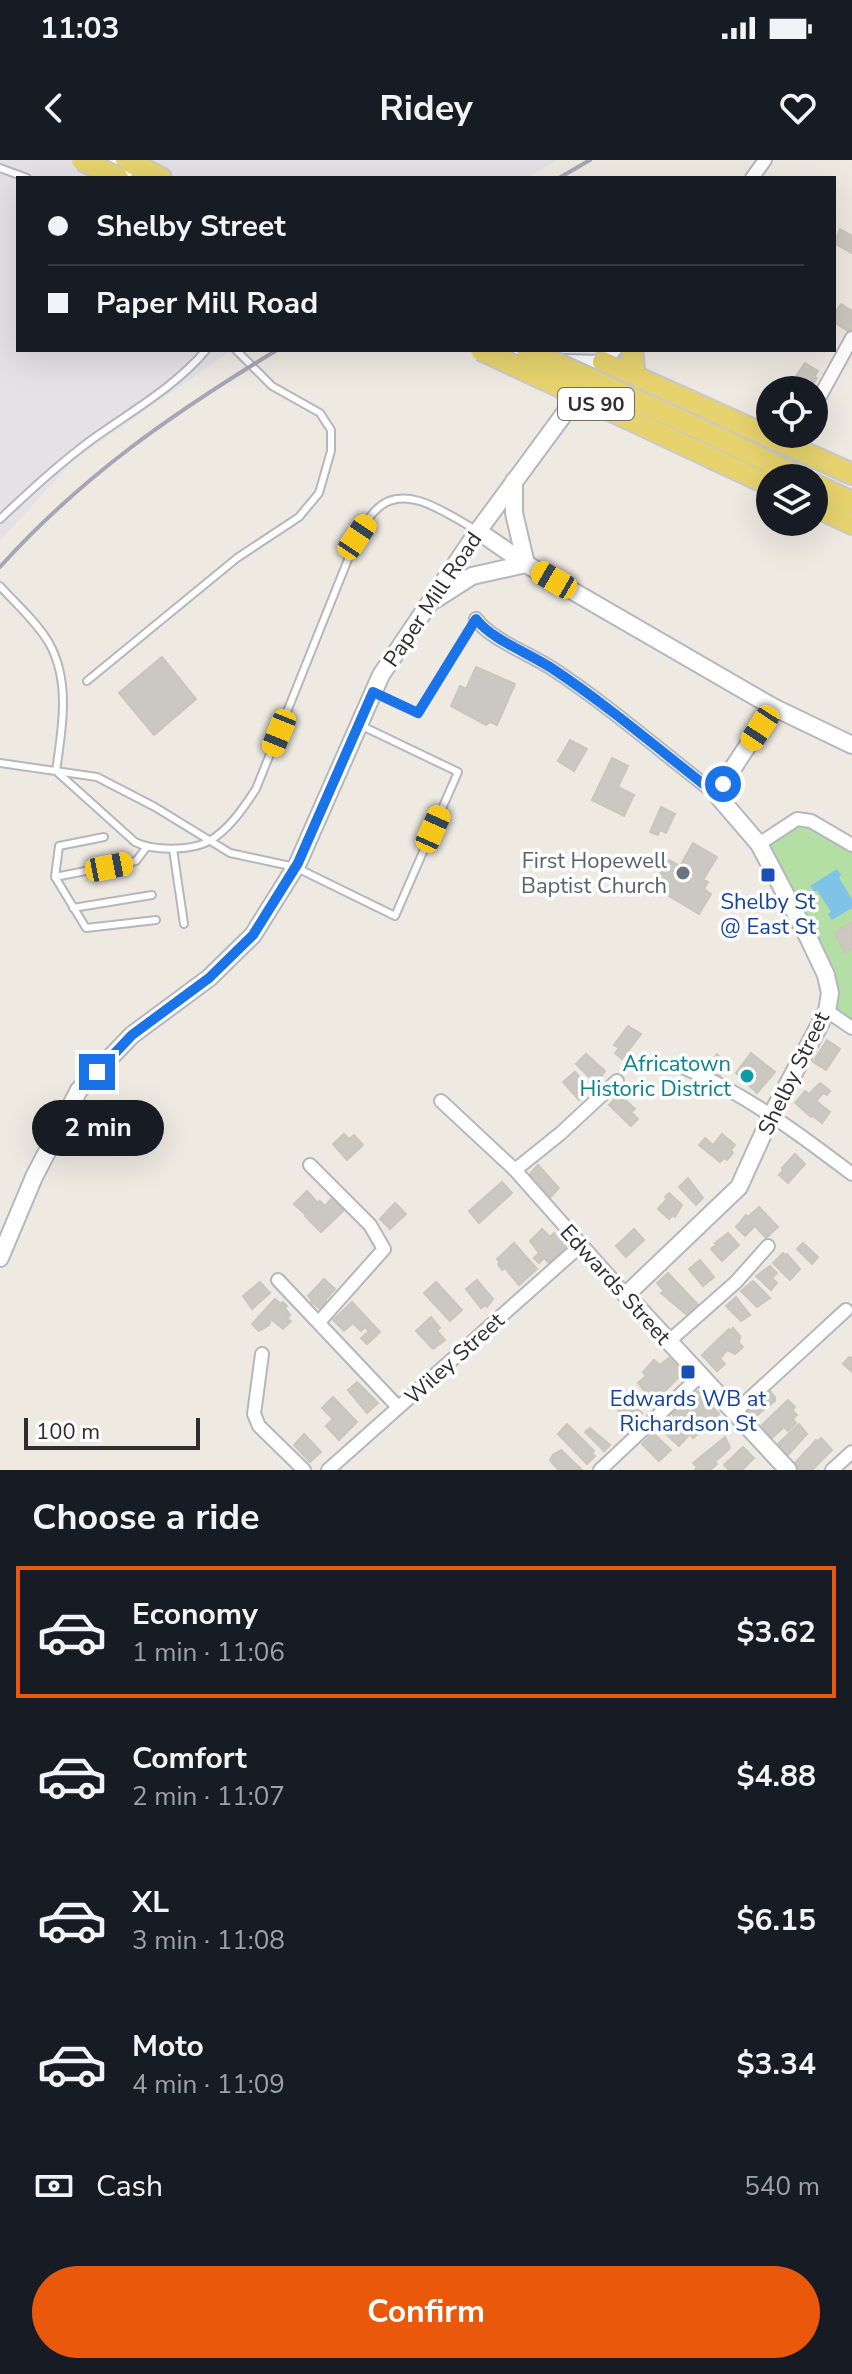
<!DOCTYPE html>
<html lang="en">
<head>
<meta charset="utf-8">
<style>
  body { margin:0; font-family:"Nunito Sans",sans-serif; background:#242831; color:#f1f3f6; height:100vh; display:flex; flex-direction:column; font-size:30px; white-space:nowrap }
  * { box-sizing:border-box; margin:0 }
  p { font-size:26px; color:#9ea1a6 }
  .icon { flex:none; width:44px; height:44px; fill:none; stroke:currentColor; stroke-width:2; stroke-linecap:round; stroke-linejoin:round }
  .map { position:relative; height:1310px; overflow:hidden }
  .side { display:flex; flex-direction:column; background:#171b24; flex:1 }
  .side>* { flex:none }
  .banner { position:absolute; left:16px; top:16px; width:820px; height:176px; border-radius:0px; box-shadow:0 8px 32px #0002; display:grid; align-content:center; height:176px; padding:0 32px; background:#171b24 }
  .tools { position:absolute; left:756px; top:216px; display:grid; gap:16px }
  .tools a { display:grid; place-items:center; width:72px; height:72px; border-radius:50%; background:#171b24; box-shadow:0 8px 32px #0002; font-size:40px }
  .scale { position:absolute; left:24px; bottom:20px; width:176px; box-sizing:border-box; padding-left:8px; border:4px solid #2e2e2e; border-top:0; font-size:22px; line-height:28px; white-space:nowrap; color:#2e2e2e; -webkit-text-stroke:6px #fff; paint-order:stroke }
  .end { position:absolute; width:36px; height:36px; margin:-18px; border:10px solid #1a73e8; background:#fff; box-shadow:0 0 0 4px #fff }
  .from { border-radius:50% }
  .bubble { position:absolute; height:56px; border-radius:28px; background:#171b24; box-shadow:0 8px 32px #0002; font-size:26px; font-weight:700; line-height:56px; text-align:center }
  .car { position:absolute; width:24px; height:48px; margin:-24px -12px; border-radius:10px; box-shadow:0 0 6px 2px #0007; background:linear-gradient(#f5c518 24%,#345 0 40%,#f5c518 0 76%,#345 0 86%,#f5c518 0) }
  .banner b { display:flex; align-items:center; gap:28px; height:76px; font-size:30px }
  .banner b+b { border-top:2px solid #363941 }
  .banner i { width:20px; height:20px; background:#f1f3f6 }
  ul { padding:0; list-style:none }
  li { display:flex; align-items:center; gap:24px; height:132px; margin:0 16px 12px; padding:0 16px; border:4px solid transparent; border-radius:0px }
  li div { flex:1 }
  li b { display:block; font-size:30px }
  li em { font-style:normal; font-weight:700 }
  li.selected { border-color:#ea580c }
  li>.icon { width:72px; height:72px; stroke-width:1.5 }
  h2 { padding:0 32px; font-size:36px; line-height:96px }
  .pay { display:flex; align-items:center; gap:20px; height:88px; padding:0 32px; font-size:30px }
  .pay p { margin-inline-start:auto }
  .button { display:flex; gap:16px; margin-top:auto; padding:16px 32px }
  .button a { flex:1; height:92px; border-radius:48px; background:#ea580c; color:#fff; font-size:32px; font-weight:700; line-height:92px; text-align:center }
  .status { display:flex; justify-content:space-between; align-items:center; height:56px; padding:0 40px; background:#171b24; direction:ltr }
  .status svg { height:22px; fill:currentColor }
  header { display:flex; justify-content:space-between; align-items:center; height:104px; padding:0 32px; background:#171b24; font-size:36px; font-weight:700 }
  .map>svg:first-child { display:block }
</style>
</head>
<body>
<div class="status"><b>11:03</b><svg viewBox="0 0 49 12"><path d="M0 12V9h3v3zM5 12V6h3v6zM10 12V3h3v9zM15 12V0h3v12zM26 1h20v11H26zM47 4h2v5h-2z"/></svg></div>
<header><svg class="icon" aria-label="back" viewBox="0 0 24 24"><path d="M15 5l-7 7 7 7"/></svg>Ridey<svg class="icon" aria-label="heart" viewBox="0 0 24 24"><path d="M12 20l-8-8c-3-5 5-10 8-4 3-6 11-1 8 4z"/></svg></header>
<div class="map">
<svg width="852" height="1310" viewBox="0 0 852 1310">
  <rect width="100%" height="100%" fill="#eeeae2"/>
  <polygon fill="#e4e2e7" points="0,0 557,0 527,18 18,18 18,190 232,190 73,301 0,381"/>
  <polygon fill="#b4dfa4" points="797,659 852,685 852,868 827,851 830,833 759,684"/>
  <polygon fill="#7fc3e6" points="837,709 841,715 839,718 852,739 852,748 832,760 828,754 831,752 817,730 814,732 810,726"/>
  <g fill="#cac8c0" stroke="#cac6bb" stroke-width="2">
    <polygon points="840,69 852,76 852,93 834,83"/>
    <polygon points="841,144 852,151 852,168 849,172 834,162 834,154"/>
    <polygon points="805,203 818,211 814,217 817,218 809,230 786,230"/>
    <polygon points="162,497 196,539 154,575 119,533"/>
    <polygon points="476,507 515,524 497,565 490,562 486,565 451,546 460,526 466,529"/>
    <polygon points="570,580 587,589 574,611 558,601"/>
    <polygon points="612,598 628,606 618,627 634,635 624,656 592,640"/>
    <polygon points="661,647 675,654 666,673 660,670 658,675 650,672"/>
    <polygon points="693,683 717,697 703,720 708,722 704,729 711,734 699,754 652,726 669,700 680,706"/>
    <polygon points="852,762 852,789 846,793 834,773"/>
    <polygon points="628,866 641,874 622,899 615,893 619,888 614,885"/>
    <polygon points="827,880 840,889 826,910 813,902"/>
    <polygon points="751,893 775,912 757,933 736,913"/>
    <polygon points="586,894 605,911 596,924 576,904"/>
    <polygon points="717,894 727,905 719,917 716,915 714,918 707,913 706,909"/>
    <polygon points="575,912 589,928 579,940 563,922"/>
    <polygon points="820,923 830,931 827,935 823,933 816,941 830,952 822,963 812,955 811,957 795,943 805,931 809,934"/>
    <polygon points="619,934 635,949 631,952 638,959 631,966 609,945"/>
    <polygon points="344,974 349,979 354,975 363,985 347,1000 333,984"/>
    <polygon points="722,974 735,985 731,990 733,993 727,1000 724,998 720,1002 699,985 705,978 713,985"/>
    <polygon points="795,994 805,1004 788,1023 779,1015 783,1010 782,1008"/>
    <polygon points="538,1005 559,1028 549,1039 528,1016"/>
    <polygon points="688,1018 703,1038 696,1045 679,1027"/>
    <polygon points="502,1022 512,1033 479,1063 469,1051"/>
    <polygon points="307,1031 317,1042 312,1049 320,1041 325,1046 332,1038 344,1050 321,1072 305,1056 308,1051 305,1054 294,1044"/>
    <polygon points="669,1033 682,1045 675,1057 673,1055 669,1059 658,1049 667,1039 665,1037"/>
    <polygon points="395,1043 406,1054 390,1069 380,1059"/>
    <polygon points="759,1047 778,1067 766,1078 755,1066 745,1076 736,1067 746,1055 748,1057"/>
    <polygon points="542,1069 550,1077 554,1073 567,1086 549,1103 544,1098 539,1103 534,1098 539,1093 530,1081"/>
    <polygon points="634,1069 644,1080 626,1097 616,1086"/>
    <polygon points="728,1073 739,1085 722,1101 711,1089 717,1084 715,1083"/>
    <polygon points="514,1083 537,1109 519,1125 505,1108 502,1110 498,1104 500,1102 497,1099"/>
    <polygon points="803,1083 818,1097 812,1104 797,1089"/>
    <polygon points="783,1093 786,1095 787,1094 800,1109 790,1120 773,1103"/>
    <polygon points="700,1100 714,1117 703,1126 689,1109"/>
    <polygon points="770,1106 777,1113 772,1118 777,1123 771,1130 756,1116"/>
    <polygon points="668,1113 699,1146 688,1156 661,1133 664,1131 657,1123"/>
    <polygon points="324,1119 335,1129 325,1140 328,1143 322,1150 311,1142 312,1140 308,1136"/>
    <polygon points="477,1120 493,1139 487,1147 485,1145 481,1148 466,1129"/>
    <polygon points="753,1121 770,1138 757,1147 741,1131"/>
    <polygon points="260,1122 270,1133 252,1149 243,1136"/>
    <polygon points="436,1122 462,1150 450,1161 424,1133"/>
    <polygon points="736,1137 750,1155 741,1161 726,1146"/>
    <polygon points="275,1139 281,1144 283,1142 287,1146 285,1148 290,1155 287,1158 291,1161 283,1169 271,1159 269,1165 259,1171 252,1164"/>
    <polygon points="352,1142 380,1172 367,1184 361,1178 369,1171 365,1167 361,1171 353,1163 344,1171 333,1160"/>
    <polygon points="431,1157 440,1168 437,1171 445,1180 433,1189 416,1171"/>
    <polygon points="733,1168 740,1176 739,1183 743,1187 735,1194 727,1190 720,1199 725,1204 717,1211 702,1195 729,1169 730,1171"/>
    <polygon points="849,1197 852,1198 852,1212 843,1204"/>
    <polygon points="669,1198 683,1213 654,1242 638,1223 646,1216 643,1212 654,1200 660,1205"/>
    <polygon points="357,1222 378,1243 367,1253 348,1230"/>
    <polygon points="769,1230 775,1237 775,1241 752,1259 746,1252"/>
    <polygon points="698,1231 719,1254 707,1266 685,1242"/>
    <polygon points="621,1232 642,1253 632,1264 611,1243"/>
    <polygon points="333,1237 357,1262 339,1280 326,1266 333,1259 322,1248"/>
    <polygon points="788,1240 795,1247 792,1250 797,1255 793,1259 796,1263 788,1271 784,1267 773,1277 770,1277 762,1265"/>
    <polygon points="684,1243 706,1267 693,1278 672,1254"/>
    <polygon points="669,1256 688,1276 679,1286 658,1267"/>
    <polygon points="567,1264 594,1291 592,1294 595,1296 587,1304 558,1274"/>
    <polygon points="799,1264 807,1274 787,1296 777,1285"/>
    <polygon points="590,1268 610,1285 604,1291 585,1272"/>
    <polygon points="653,1273 671,1290 659,1301 642,1284"/>
    <polygon points="304,1274 321,1292 310,1302 294,1285"/>
    <polygon points="725,1277 730,1288 715,1302 717,1304 710,1310 695,1310 697,1307 693,1303"/>
    <polygon points="821,1278 832,1290 812,1310 800,1310 794,1304 816,1280 817,1282"/>
    <polygon points="743,1287 754,1298 742,1310 729,1310 724,1305"/>
    <polygon points="561,1290 582,1310 559,1310 553,1304 550,1300 553,1295"/>
  </g>
  <g fill="none" stroke-linecap="round" stroke-linejoin="round">
    <defs>
      <g id="service">
        <polyline points="0,8 27,18"/>
        <path d="M0,359C30,331 61,302 94,278C132,251 176,226 206,190"/>
        <path d="M0,426C16,444 37,462 49,483C71,522 62,569 56,611"/>
        <polyline points="87,521 237,398 299,357 319,333 331,291 331,270 320,253 272,226 236,190"/>
        <polyline points="377,534 418,553 476,459"/>
        <polyline points="0,603 97,617 155,647 230,693 295,707 395,756 458,612 362,566"/>
        <path d="M56,611L135,682C152,691 192,691 209,681C229,670 244,647 256,629L357,377C363,368 368,357 376,350C404,320 450,356 476,370"/>
        <polyline points="104,677 59,686 55,717 136,701 146,688"/>
        <polyline points="173,689 184,764"/>
        <polyline points="55,717 86,768 156,760"/>
        <polyline points="73,748 152,735"/>
      </g>
      <g id="minor">
        <polyline points="108,0 129,10"/>
        <polyline points="752,18 765,0"/>
        <polyline points="509,190 533,201"/>
        <polyline points="563,201 603,202 615,190"/>
        <polyline points="814,247 852,178"/>
        <path d="M476,459C491,480 529,493 553,509C609,546 663,593 716,634"/>
        <polyline points="759,684 797,659 811,661 852,685"/>
        <polyline points="827,851 852,868"/>
        <path d="M685,908C747,935 798,973 852,1014"/>
        <polyline points="441,941 515,1010 626,1135"/>
        <polyline points="310,1005 370,1065 384,1089 319,1162"/>
        <polyline points="515,1010 561,973 617,921"/>
        <polyline points="278,1120 398,1247"/>
        <polyline points="668,1182 736,1122 768,1086"/>
        <polyline points="262,1194 254,1254 259,1266 304,1310"/>
        <polyline points="734,1253 846,1150"/>
        <polyline points="328,1310 580,1086"/>
        <polyline points="600,1310 700,1216"/>
        <polyline points="832,1310 852,1292"/>
      </g>
      <g id="tertiary">
        <polyline points="478,371 526,404 773,547 852,585"/>
        <polyline points="436,439 472,416 526,404 514,353 514,321"/>
        <polyline points="773,547 716,634 759,684 809,779 826,815 830,833 827,851 772,954 739,1027 626,1135 788,1310"/>
        <polyline points="0,1098 34,1017 79,930 132,875 209,818 253,775 298,703 381,515 478,371 584,227"/>
      </g>
      <g id="primary">
        <polyline points="126,0 161,18"/>
        <polyline points="632,190 635,217"/>
        <polyline points="603,202 852,314"/>
        <polyline points="722,279 802,318"/>
        <polyline points="712,298 770,325"/>
        <polyline points="814,324 852,342"/>
        <polyline points="814,346 852,364"/>
      </g>
    </defs>
    <use href="#service" stroke="#b5b7c0" stroke-width="10"/>
    <use href="#minor" stroke="#b5b7c0" stroke-width="16"/>
    <use href="#tertiary" stroke="#b5b7c0" stroke-width="20"/>
    <use href="#primary" stroke="#c9c9c9" stroke-width="24"/>
    <polyline stroke="#c9c9c9" stroke-width="2" stroke-dasharray="6 4" stroke-linecap="butt" points="844,826 850,808"/>
    <use href="#service" stroke="#fff" stroke-width="6"/>
    <use href="#minor" stroke="#fff" stroke-width="12"/>
    <use href="#tertiary" stroke="#fff" stroke-width="16"/>
    <use href="#primary" stroke="#e7d36e" stroke-width="20"/>
    <g stroke="#a5a6b6" stroke-width="4">
      <polyline points="559,18 590,0"/>
      <path d="M0,407C82,316 173,253 277,190"/>
    </g>
    <defs>
      <g id="primary-bridge">
        <polyline points="82,0 118,18"/>
        <polyline points="481,190 712,298"/>
        <polyline points="527,190 722,279"/>
      </g>
    </defs>
    <use href="#primary-bridge" stroke="#c9c9c9" stroke-width="24" stroke-linecap="butt"/>
    <use href="#primary-bridge" stroke="#e7d36e" stroke-width="20"/>
  </g>
  <g fill="none" stroke-linecap="round" stroke-linejoin="round">
    <path stroke="#1a73e8" stroke-width="10" d="M97,912L132,875L209,818L253,775L298,703L373,532L418,553L476,459C492,480 529,493 553,509C610,547 662,592 716,634L723,624"/>
  </g>
  <circle fill="#6b7280" stroke="#fff" stroke-width="3" cx="683" cy="713" r="8"/>
  <g fill="#1a4fb4" stroke="#fff" stroke-width="3">
    <rect x="760" y="707" width="16" height="16" rx="4"/>
    <rect x="680" y="1204" width="16" height="16" rx="4"/>
  </g>
  <circle fill="#0f9aa8" stroke="#fff" stroke-width="3" cx="747" cy="916" r="8"/>
  <g text-anchor="middle" stroke-width="7" stroke-linejoin="round" paint-order="stroke">
    <rect fill="#fff" stroke="#6d6d6d" stroke-width="2" x="558" y="228" width="76" height="32" rx="6"/>
    <g font-size="20" font-weight="bold" fill="#2e2e2e">
      <text x="596" y="251">US 90</text>
    </g>
    <g font-size="22" fill="#2e2e2e" stroke="#fff">
      <text transform="translate(432 439) rotate(-56)" y="8">Paper Mill Road</text>
      <text transform="translate(793 913) rotate(-64)" y="8">Shelby Street</text>
      <text transform="translate(616 1124) rotate(48)" y="8">Edwards Street</text>
      <text transform="translate(454 1198) rotate(-42)" y="8">Wiley Street</text>
    </g>
    <g font-size="22" fill="#5b616d" stroke="#fff" text-anchor="end">
      <text x="667" y="708">First Hopewell<tspan x="667" dy="25">Baptist Church</tspan></text>
    </g>
    <g font-size="22" fill="#164399" stroke="#fff">
      <text x="768" y="749">Shelby St<tspan x="768" dy="25">@ East St</tspan></text>
      <text x="688" y="1246">Edwards WB at<tspan x="688" dy="25">Richardson St</tspan></text>
    </g>
    <g font-size="22" fill="#0d838f" stroke="#fff" text-anchor="end">
      <text x="731" y="911">Africatown<tspan x="731" dy="25">Historic District</tspan></text>
    </g>
  </g>
</svg>
<div class="tools">
<a><svg class="icon" aria-label="locate" viewBox="0 0 24 24"><circle cx="12" cy="12" r="6"/><path d="M12 2v4M12 18v4M2 12h4M18 12h4"/></svg></a>
<a><svg class="icon" aria-label="layers" viewBox="0 0 24 24"><path d="M12 4l9 5-9 5-9-5zM3 14l9 5 9-5"/></svg></a>
</div>
<div class="scale">100 m</div>
<i class="end from" style="left:723px;top:624px"></i>
<i class="end" style="left:97px;top:912px"></i>
<div class="bubble" style="left:32px;top:940px;width:132px">2 min</div>
<i class="car" style="left:357px;top:377px;rotate:34deg"></i>
<i class="car" style="left:554px;top:420px;rotate:300deg"></i>
<i class="car" style="left:760px;top:568px;rotate:213deg"></i>
<i class="car" style="left:279px;top:573px;rotate:202deg"></i>
<i class="car" style="left:433px;top:669px;rotate:24deg"></i>
<i class="car" style="left:109px;top:707px;rotate:79deg"></i>
<div class="banner">
<b><i class="from"></i>Shelby Street</b>
<b><i></i>Paper Mill Road</b>
</div>
</div>
<section class="side">
<h2>Choose a ride</h2>
<ul>
<li class="selected"><svg class="icon" aria-label="car" viewBox="0 0 24 24"><path d="M5 17H2v-5l4-1 3-4h7l3 4 3 1v5h-3M9 17h6M6 11h13"/><circle cx="7" cy="17" r="2"/><circle cx="17" cy="17" r="2"/></svg><div><b>Economy</b><p>1 min · 11:06</p></div><em>$3.62</em></li>
<li><svg class="icon" aria-label="car" viewBox="0 0 24 24"><path d="M5 17H2v-5l4-1 3-4h7l3 4 3 1v5h-3M9 17h6M6 11h13"/><circle cx="7" cy="17" r="2"/><circle cx="17" cy="17" r="2"/></svg><div><b>Comfort</b><p>2 min · 11:07</p></div><em>$4.88</em></li>
<li><svg class="icon" aria-label="car" viewBox="0 0 24 24"><path d="M5 17H2v-5l4-1 3-4h7l3 4 3 1v5h-3M9 17h6M6 11h13"/><circle cx="7" cy="17" r="2"/><circle cx="17" cy="17" r="2"/></svg><div><b>XL</b><p>3 min · 11:08</p></div><em>$6.15</em></li>
<li><svg class="icon" aria-label="car" viewBox="0 0 24 24"><path d="M5 17H2v-5l4-1 3-4h7l3 4 3 1v5h-3M9 17h6M6 11h13"/><circle cx="7" cy="17" r="2"/><circle cx="17" cy="17" r="2"/></svg><div><b>Moto</b><p>4 min · 11:09</p></div><em>$3.34</em></li>
</ul>
<div class="pay"><svg class="icon" aria-label="cash" viewBox="0 0 24 24"><path d="M3 7h18v10H3z"/><circle cx="12" cy="12" r="2"/></svg>Cash<p>540 m</p></div>
<div class="button"><a>Confirm</a></div>
</section>
</body>
</html>
